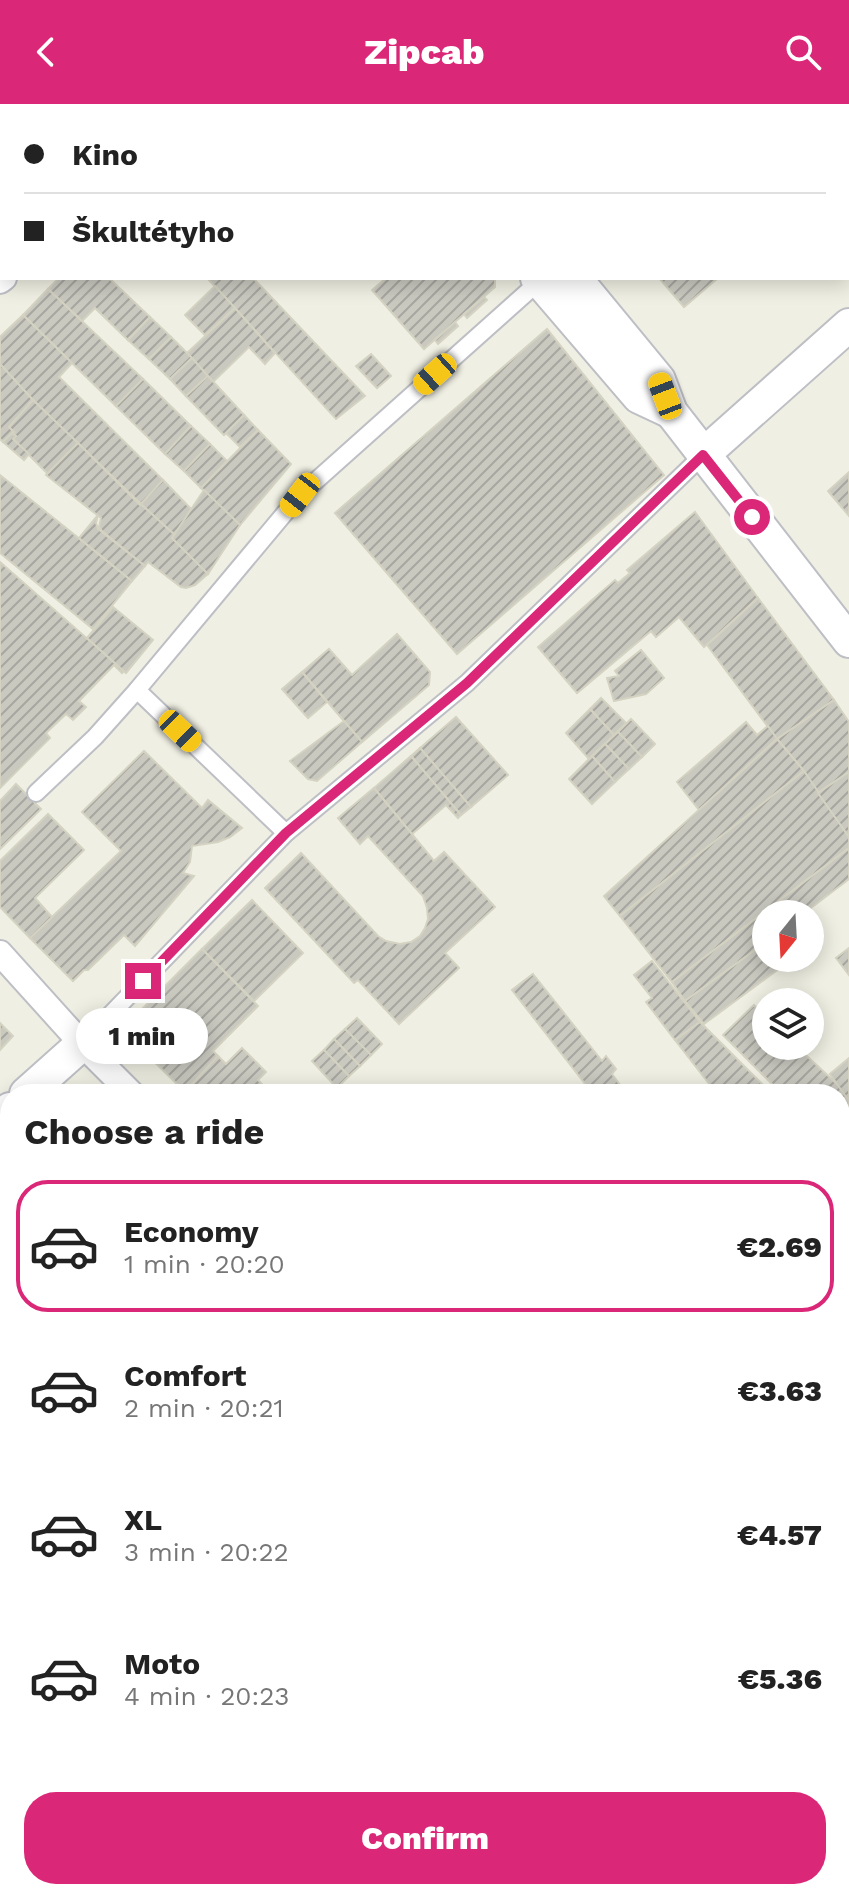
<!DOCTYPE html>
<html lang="en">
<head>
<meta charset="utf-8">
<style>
  body { margin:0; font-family:"Work Sans",sans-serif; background:#f6f6f6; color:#222; height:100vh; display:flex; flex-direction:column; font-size:30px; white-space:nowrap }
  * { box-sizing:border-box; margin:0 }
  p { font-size:26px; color:#767676 }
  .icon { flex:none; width:44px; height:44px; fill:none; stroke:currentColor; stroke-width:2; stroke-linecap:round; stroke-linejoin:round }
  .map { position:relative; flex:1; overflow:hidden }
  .side { position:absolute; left:0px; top:980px; width:850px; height:816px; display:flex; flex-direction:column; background:#fff; border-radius:32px 32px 0 0; box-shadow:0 4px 20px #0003 }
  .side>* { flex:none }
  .top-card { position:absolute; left:0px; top:0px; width:850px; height:176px; box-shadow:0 4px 20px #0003; display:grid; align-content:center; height:176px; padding:0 24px; background:#fff }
  .needle { width:52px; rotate:198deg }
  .tools { position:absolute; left:752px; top:796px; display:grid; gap:16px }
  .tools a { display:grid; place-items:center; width:72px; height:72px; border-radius:50%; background:#fff; box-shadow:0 4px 20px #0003; font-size:40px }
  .end { position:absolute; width:36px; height:36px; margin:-18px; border:10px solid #db2777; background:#fff; box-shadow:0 0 0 4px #fff }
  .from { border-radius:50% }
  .bubble { position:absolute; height:56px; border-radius:28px; background:#fff; box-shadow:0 4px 20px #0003; font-size:26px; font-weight:800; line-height:56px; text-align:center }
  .car { position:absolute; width:24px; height:48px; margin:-24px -12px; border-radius:10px; box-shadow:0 0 6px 2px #0007; background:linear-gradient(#f5c518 24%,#345 0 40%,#f5c518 0 76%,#345 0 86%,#f5c518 0) }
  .top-card b { display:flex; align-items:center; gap:28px; height:76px; font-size:30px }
  .top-card b+b { border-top:2px solid #e0e0e0 }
  .top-card i { width:20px; height:20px; background:#222 }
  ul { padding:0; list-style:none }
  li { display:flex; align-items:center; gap:24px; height:132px; margin:0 16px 12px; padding:0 8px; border:4px solid transparent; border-radius:32px }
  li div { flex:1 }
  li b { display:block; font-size:30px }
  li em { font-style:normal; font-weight:800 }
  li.on { border-color:#db2777 }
  li>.icon { width:72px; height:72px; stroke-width:1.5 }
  h2 { padding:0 24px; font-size:36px; line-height:96px }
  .button { display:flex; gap:16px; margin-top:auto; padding:16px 24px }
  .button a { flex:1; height:92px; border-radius:32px; background:#db2777; color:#fff; font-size:32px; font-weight:800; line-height:92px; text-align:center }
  header { display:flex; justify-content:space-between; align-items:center; height:104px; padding:0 24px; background:#db2777; color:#fff; font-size:36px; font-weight:800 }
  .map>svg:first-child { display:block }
</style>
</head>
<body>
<header><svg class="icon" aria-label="back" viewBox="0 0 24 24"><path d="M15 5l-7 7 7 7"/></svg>Zipcab<svg class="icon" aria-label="search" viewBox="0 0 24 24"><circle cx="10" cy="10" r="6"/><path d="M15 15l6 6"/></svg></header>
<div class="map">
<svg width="849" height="1796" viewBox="0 0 849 1796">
  <defs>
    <pattern id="grass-dots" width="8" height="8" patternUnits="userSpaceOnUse" patternTransform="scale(2)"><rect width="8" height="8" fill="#bee8c6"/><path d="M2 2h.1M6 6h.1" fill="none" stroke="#9dbfa4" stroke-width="1.8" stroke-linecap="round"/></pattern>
    <pattern id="building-hatch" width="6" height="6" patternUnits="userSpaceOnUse" patternTransform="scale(2)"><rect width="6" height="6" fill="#cac9c0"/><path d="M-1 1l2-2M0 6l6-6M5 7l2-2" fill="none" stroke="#a7a6a0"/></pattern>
  </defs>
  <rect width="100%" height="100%" fill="#efefe3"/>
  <polygon fill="#dfded2" points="10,1624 10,1786 434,1786 422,1796 0,1796 0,1630"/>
  <polygon fill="url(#grass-dots)" points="520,1786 594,1786 582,1796 528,1796"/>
  <polygon fill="#bee8c6" points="91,1786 126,1786 114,1796 99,1796"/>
  <g fill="url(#building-hatch)" stroke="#d4d2c1" stroke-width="2">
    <polygon points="0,0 49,0 47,2 2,2 2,40 0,41"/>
    <polygon points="69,0 131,0 133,2 66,2"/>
    <polygon points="131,0 168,0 166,2 133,2"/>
    <polygon points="250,0 309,0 306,2 248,2"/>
    <polygon points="486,0 787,0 789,2 488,2"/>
    <polygon points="2,40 2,103 0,101 0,42"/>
    <polygon points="59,174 109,174 150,213 128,236 95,204 82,217 48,185"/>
    <polygon points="207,174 253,174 365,292 336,315"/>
    <polygon points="386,174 495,174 495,183 424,245 372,186"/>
    <polygon points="659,174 718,174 684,203"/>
    <polygon points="215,182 235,204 205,231 185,211"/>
    <polygon points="48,185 143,275 116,302 23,211"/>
    <polygon points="484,193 487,196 467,214 464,210"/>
    <polygon points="235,204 275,249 265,260 249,243 213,278 187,249"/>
    <polygon points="23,211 72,259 59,273 163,376 141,400 33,296 0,260 0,233"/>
    <polygon points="150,213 171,233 149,255 128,236"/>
    <polygon points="455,218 458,222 438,240 435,236"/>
    <polygon points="547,225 664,371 457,550 335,409"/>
    <polygon points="171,233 192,254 170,275 149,255"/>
    <polygon points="371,250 391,272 377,284 356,262"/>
    <polygon points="192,254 208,272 186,292 170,275"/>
    <polygon points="0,260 33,296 9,323 14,328 3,338 0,335"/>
    <polygon points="208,272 244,311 224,331 186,292"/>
    <polygon points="143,275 191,322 165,350 116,302"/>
    <polygon points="33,296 78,339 48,370 13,335 16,332 12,329 14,328 9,323"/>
    <polygon points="244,311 258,326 240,343 226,329"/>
    <polygon points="191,322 210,340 184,367 165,350"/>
    <polygon points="258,326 291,360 240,421 201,384"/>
    <polygon points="12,329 16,332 13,335 29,350 24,356 3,338"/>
    <polygon points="78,339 140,401 141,400 175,431 172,434 208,470 195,481 186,484 181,483 148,458 145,462 102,427 99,423 101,414 46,371"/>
    <polygon points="210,340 227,357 201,384 184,367"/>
    <polygon points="849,368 849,412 828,387"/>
    <polygon points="0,371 132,477 93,525 0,449"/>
    <polygon points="163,376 191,405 175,431 141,400"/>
    <polygon points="204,386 240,421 208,470 172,434"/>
    <polygon points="695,408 758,494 704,543 679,513 656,533 651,527 577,589 538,543 615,476 618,479 630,469 627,466"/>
    <polygon points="98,411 96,419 98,425 145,462 132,477 79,434"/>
    <polygon points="0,458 124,567 122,569 114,561 79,597 86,603 73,616 66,610 46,629 50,634 0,684"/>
    <polygon points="758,494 834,596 777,635 707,541"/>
    <polygon points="113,503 153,536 126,569 87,534"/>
    <polygon points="397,530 430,568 429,581 362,638 302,568 329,545 352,571"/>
    <polygon points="641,546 664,574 646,590 614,597 607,574 619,572 615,567"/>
    <polygon points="302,568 327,598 308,614 282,585"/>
    <polygon points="601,594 626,619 614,631 590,605"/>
    <polygon points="834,596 849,618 849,668 818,689 804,667 777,635"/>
    <polygon points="590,605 614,631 589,655 566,629"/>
    <polygon points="456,613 508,671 471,703 420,644"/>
    <polygon points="631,615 655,640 642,653 618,628"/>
    <polygon points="344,617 362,638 317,677 308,675 290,657"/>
    <polygon points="746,618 757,631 768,622 777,635 699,706 677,678"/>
    <polygon points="618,628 642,653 629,665 605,640"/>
    <polygon points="777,635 804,667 620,812 604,792"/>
    <polygon points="605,640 629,665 615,678 592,652"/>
    <polygon points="420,644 471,703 461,711 411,652"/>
    <polygon points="144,647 202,704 208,696 242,724 230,733 218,738 192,742 190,758 183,769 194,772 135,842 124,831 88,866 84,866 73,877 30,834 121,747 82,708"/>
    <polygon points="411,652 461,711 458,714 446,701 412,730 374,684"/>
    <polygon points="592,652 615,678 592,700 569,675"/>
    <polygon points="804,667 849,733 849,744 672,878 620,812"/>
    <polygon points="849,668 849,733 818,689"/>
    <polygon points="16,680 41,705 0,745 0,697"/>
    <polygon points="374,684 434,757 444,748 495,803 445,849 459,864 399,920 358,876 354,879 265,784 301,749 378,832 386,837 400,840 411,838 420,832 425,824 428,815 427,804 423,792 368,732 360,740 338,714"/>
    <polygon points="48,710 84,746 35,794 52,813 30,834 0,803 0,757"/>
    <polygon points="849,744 849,775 803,810 766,810 766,838 685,897 672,878"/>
    <polygon points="252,796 303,849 254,897 202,845"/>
    <polygon points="762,841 766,846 766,854 772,854 780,864 704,920 685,897"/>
    <polygon points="849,844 849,871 836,854"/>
    <polygon points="202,845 258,902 213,947 218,952 185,988 127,931 127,920"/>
    <polygon points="652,857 700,918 675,936 646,898 652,894 634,871"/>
    <polygon points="533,870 602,957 606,952 616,965 612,970 626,989 624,990 593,990 512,886"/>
    <polygon points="754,901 766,913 766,942 796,942 838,981 849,997 849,1006 840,1010 840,990 782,990 723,931"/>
    <polygon points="357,914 382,940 371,951 345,925"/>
    <polygon points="700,918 772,990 717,990 675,936"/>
    <polygon points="0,919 13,932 0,946"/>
    <polygon points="345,925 371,951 360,962 334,935"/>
    <polygon points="334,935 360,962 349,972 324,946"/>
    <polygon points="242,944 266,968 258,976 271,990 187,990 185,988 218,952 226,960"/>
    <polygon points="324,946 349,972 337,984 312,957"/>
    <polygon points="849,954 849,997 830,970"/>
    <polygon points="10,1041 10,1141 0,1150 0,1049"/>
    <polygon points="849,1068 849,1128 840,1117 840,1074"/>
    <polygon points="840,1117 849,1128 849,1133 840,1139"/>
    <polygon points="849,1215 849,1256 840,1245 840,1220 841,1222"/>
    <polygon points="849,1443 849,1570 846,1572 849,1576 849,1604 840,1611 840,1451"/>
    <polygon points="849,1750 849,1771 842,1763 843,1755"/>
    <polygon points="271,1786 389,1786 376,1796 257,1796"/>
    <polygon points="410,1786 434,1786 422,1796 418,1796"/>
  </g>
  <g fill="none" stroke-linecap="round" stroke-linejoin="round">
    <defs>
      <g id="service">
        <polyline points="137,586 286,729"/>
        <polyline points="36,689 95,633 137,586 300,391 543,174"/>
        <polyline points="82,940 286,729 467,579 703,351"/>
      </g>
      <g id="pedestrian">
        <polyline points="216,2 218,0"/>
        <polyline points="0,104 2,106"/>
        <polyline points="0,177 4,174"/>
        <polyline points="0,849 82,940 132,990"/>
        <polyline points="659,1796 660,1786"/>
        <polyline points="686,1796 701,1786"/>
      </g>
      <g id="minor">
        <polyline points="378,0 381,2"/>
        <polyline points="424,0 426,2"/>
        <polyline points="537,174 639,293 671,308"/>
        <polyline points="575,174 659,276 671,308 849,537"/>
        <polyline points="703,351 849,221"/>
        <polyline points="26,990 82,940"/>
        <polyline points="0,1014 10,1005"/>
        <polyline points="840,1047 849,1039"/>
        <polyline points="840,1688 849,1681"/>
      </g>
    </defs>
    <use href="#service" stroke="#bdbfc5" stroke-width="20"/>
    <use href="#pedestrian" stroke="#bdbfc5" stroke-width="28"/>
    <use href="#minor" stroke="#bdbfc5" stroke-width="36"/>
    <use href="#service" stroke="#fff" stroke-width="16"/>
    <use href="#pedestrian" stroke="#fff" stroke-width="24"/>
    <use href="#minor" stroke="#fff" stroke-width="32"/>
  </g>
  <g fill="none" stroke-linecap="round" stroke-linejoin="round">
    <polyline stroke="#db2777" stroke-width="10" points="143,877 286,729 467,579 703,351 752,413"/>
  </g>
</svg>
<div class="tools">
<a><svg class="needle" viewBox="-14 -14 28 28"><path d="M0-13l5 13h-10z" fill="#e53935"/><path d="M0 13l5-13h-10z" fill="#767676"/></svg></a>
<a><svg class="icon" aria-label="layers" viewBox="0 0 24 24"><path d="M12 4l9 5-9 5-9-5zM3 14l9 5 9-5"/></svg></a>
</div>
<i class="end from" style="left:752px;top:413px"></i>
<i class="end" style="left:143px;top:877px"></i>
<div class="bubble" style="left:76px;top:904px;width:132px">1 min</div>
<i class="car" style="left:435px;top:270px;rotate:228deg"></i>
<i class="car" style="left:665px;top:292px;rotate:339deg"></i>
<i class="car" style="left:300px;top:391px;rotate:218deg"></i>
<i class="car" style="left:180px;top:627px;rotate:134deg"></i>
<div class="top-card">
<b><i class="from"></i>Kino</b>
<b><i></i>Škultétyho</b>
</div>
<section class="side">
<h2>Choose a ride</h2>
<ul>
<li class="on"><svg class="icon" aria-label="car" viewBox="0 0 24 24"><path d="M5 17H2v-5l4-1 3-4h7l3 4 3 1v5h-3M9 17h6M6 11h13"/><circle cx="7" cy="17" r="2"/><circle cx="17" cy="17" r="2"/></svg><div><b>Economy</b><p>1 min · 20:20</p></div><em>€2.69</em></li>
<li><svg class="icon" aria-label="car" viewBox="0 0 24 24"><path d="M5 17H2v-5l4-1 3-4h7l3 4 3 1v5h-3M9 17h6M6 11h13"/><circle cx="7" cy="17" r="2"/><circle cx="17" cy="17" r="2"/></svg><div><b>Comfort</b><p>2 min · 20:21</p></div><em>€3.63</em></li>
<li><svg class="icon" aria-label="car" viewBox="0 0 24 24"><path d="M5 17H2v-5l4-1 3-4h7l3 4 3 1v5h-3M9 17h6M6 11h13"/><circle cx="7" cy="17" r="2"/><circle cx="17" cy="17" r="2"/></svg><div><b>XL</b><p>3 min · 20:22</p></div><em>€4.57</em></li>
<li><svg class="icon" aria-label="car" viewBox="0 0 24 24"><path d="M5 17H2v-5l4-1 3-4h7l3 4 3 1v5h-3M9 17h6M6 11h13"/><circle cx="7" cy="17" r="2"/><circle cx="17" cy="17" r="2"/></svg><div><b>Moto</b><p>4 min · 20:23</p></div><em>€5.36</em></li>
</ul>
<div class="button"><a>Confirm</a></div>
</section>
</div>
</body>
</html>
